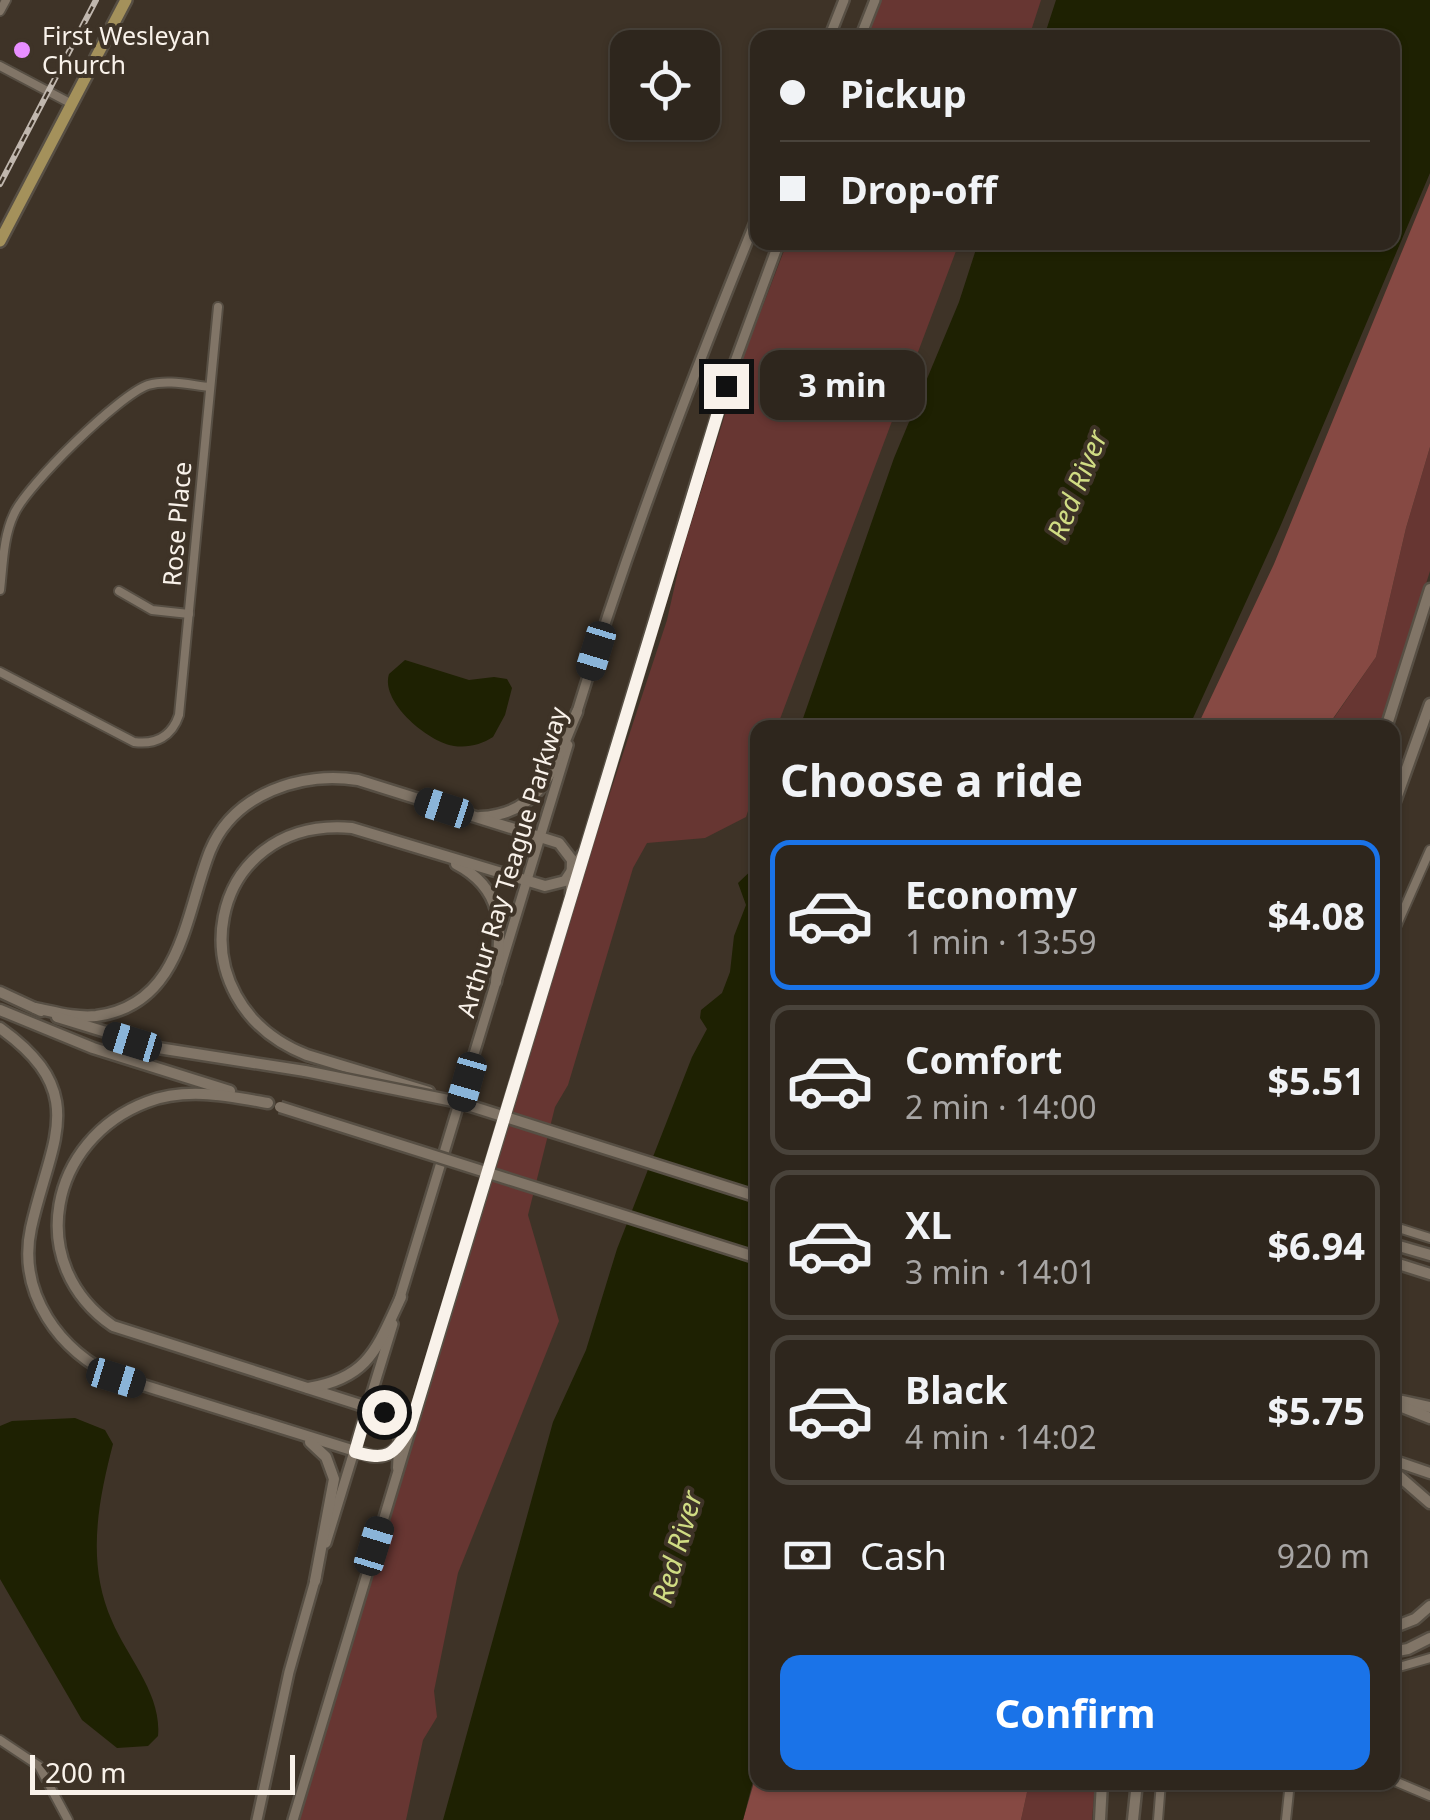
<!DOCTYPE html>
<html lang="en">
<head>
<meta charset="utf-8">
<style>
  body { margin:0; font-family:"Noto Sans",sans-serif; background:#3a322a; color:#f1f3f6; height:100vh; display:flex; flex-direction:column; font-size:38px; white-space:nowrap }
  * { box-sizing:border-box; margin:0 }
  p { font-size:32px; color:#a7a5a4 }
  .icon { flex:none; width:55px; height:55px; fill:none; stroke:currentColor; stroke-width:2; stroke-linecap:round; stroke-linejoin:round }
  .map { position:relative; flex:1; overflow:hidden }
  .panel { position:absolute; left:750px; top:720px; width:650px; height:1070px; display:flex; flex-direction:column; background:#2e261d; border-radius:20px; box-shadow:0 2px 8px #0004,0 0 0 2px #49433b }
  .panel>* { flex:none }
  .guide { position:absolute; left:750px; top:30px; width:650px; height:220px; border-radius:20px; box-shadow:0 2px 8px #0004,0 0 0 2px #49433b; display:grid; align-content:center; height:220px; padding:0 30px; background:#2e261d }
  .controls { position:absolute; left:610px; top:30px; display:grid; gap:20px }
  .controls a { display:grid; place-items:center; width:110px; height:110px; border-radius:20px; background:#2e261d; box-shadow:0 2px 8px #0004,0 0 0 2px #49433b; font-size:50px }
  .scale { position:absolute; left:30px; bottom:25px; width:265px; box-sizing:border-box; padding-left:10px; border:5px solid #f9f2ea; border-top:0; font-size:28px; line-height:35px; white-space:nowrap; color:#f9f2ea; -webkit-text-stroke:8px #3e3327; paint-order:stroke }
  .end { position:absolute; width:45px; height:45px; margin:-22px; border:12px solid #f9f2ea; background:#111; box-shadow:0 0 0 5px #111 }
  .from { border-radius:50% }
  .bubble { position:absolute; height:70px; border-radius:20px; background:#2e261d; box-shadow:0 2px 8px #0004,0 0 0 2px #49433b; font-size:32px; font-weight:700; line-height:70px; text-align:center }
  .car { position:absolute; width:30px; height:60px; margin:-30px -15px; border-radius:12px; box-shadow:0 0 8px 2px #0007; background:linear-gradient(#222 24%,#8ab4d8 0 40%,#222 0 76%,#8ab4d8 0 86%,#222 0) }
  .guide b { display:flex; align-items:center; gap:35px; height:95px; font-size:38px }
  .guide b+b { border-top:2px solid #49433b }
  .guide i { width:25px; height:25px; background:#f1f3f6 }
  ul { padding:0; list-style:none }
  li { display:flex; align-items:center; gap:30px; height:150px; margin:0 20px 15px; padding:0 10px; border:5px solid #49433b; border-radius:20px }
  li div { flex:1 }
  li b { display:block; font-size:38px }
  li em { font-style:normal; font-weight:700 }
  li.on { border-color:#1a73e8 }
  li>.icon { width:90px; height:90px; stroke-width:1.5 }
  h2 { padding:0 30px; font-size:45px; line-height:120px }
  .pay { display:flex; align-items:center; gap:25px; height:110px; padding:0 30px; font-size:38px }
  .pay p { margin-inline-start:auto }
  .button { display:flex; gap:20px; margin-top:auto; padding:20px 30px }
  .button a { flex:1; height:115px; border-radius:20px; background:#1a73e8; color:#fff; font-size:40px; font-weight:700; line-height:115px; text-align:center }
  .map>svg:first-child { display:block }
</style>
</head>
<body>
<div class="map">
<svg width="1430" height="1820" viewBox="0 0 1430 1820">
  <rect width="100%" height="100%" fill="#3e3327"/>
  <g fill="#673632">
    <polygon points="881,0 1041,0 1029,37 866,37"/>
    <polygon points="787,243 959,243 777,727 758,728 757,784 746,817 705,838 647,843 633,868 568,1085 555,1107 528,1215 559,1321 458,1573 434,1691 437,1717 423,1740 406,1820 299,1820 581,881 667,620 683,549 742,360"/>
    <polygon points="1430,447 1430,571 1381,727 1327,728 1376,657 1406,528"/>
    <polygon points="1029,1783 1095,1783 1092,1820 1021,1820"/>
  </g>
  <g fill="#864943">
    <polygon points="1430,183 1430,447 1406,528 1376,657 1327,727 1197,727 1274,564"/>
    <polygon points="757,1772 758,1782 1029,1783 1021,1820 743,1820"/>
  </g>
  <g fill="#1e2102">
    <polygon points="1056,0 1430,0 1430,173 1280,527 1189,727 800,727 894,458 959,302 978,243 1392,242 1392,38 1044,37"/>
    <path d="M405,660L469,680L494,677L507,679L512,688L505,715L493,737C482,744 469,748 454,746C428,742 380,702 389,674Z"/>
    <polygon points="757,865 758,1762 743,1820 443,1820 553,1422 586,1350 617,1249 692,1057 707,1029 700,1018 701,1010 722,993 730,972 734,936 746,905 738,883"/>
    <path d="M75,1418L105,1430L113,1444C98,1502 86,1563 112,1621C127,1657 162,1694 158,1736L148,1746L117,1748L82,1720L0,1579V1426L12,1421Z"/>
  </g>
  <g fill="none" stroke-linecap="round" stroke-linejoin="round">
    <defs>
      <g id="minor">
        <polyline points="0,11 6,0"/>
        <polyline points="0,66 72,104"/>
        <path d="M0,590C3,565 3,537 14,514C27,485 119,395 148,385C168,379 190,385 210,387"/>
        <polyline points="119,591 152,610 189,614"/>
        <path d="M0,672L134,742C156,745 172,736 179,715L218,307"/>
        <polyline points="1392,936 1430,850"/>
        <polyline points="1392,1226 1430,1238"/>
        <polyline points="1392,1669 1430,1658"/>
        <polyline points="0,1740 39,1766 68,1820"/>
        <polyline points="1392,1780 1430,1796"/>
        <polyline points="1158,1820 1161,1782"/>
        <polyline points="1286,1820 1290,1782"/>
      </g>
      <g id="tertiary">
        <polyline points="829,38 844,0"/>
        <polyline points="860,38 875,0"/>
        <path d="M576,715C628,545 691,380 758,215"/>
        <polyline points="398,1304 568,745"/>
        <polyline points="326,1543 393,1324"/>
        <polyline points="257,1820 289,1672 316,1577"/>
        <polyline points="293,1820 697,478 726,386 779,242"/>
      </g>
      <g id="secondary">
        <polyline points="1386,728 1430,589"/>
        <polyline points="1392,810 1430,704"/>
        <path d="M480,817C545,814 555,762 577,712"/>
        <path d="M456,864C508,891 500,933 496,982"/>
        <polyline points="0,992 41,1011"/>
        <path d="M35,1008C55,1012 75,1018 96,1016C182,1005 185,914 210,851C234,793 302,771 358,780L559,843L572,860L571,894"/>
        <polyline points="0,1010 93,1048 230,1091"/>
        <polyline points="57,1017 158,1048 305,1071"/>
        <path d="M0,1028C92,1094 50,1141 31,1228C17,1293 60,1353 117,1377L371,1456C393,1459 400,1444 410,1428"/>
        <path d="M429,1092L307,1055C171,1002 206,815 352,828L545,886L565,881L583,854"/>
        <path d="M268,1103C228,1096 187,1087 147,1102C49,1139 23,1264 113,1326L389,1414L400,1429L398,1468"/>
        <polyline points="1392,1244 1430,1255"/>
        <polyline points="1392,1262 1430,1274"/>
        <path d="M308,1388C369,1378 377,1348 401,1297"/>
        <polyline points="1402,1401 1430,1407"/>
        <polyline points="1392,1403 1430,1418"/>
        <polyline points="310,1442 326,1457 334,1479 315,1581"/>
        <polyline points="1392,1460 1430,1473"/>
        <polyline points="1392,1470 1430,1503"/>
        <polyline points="1392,1628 1415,1619 1430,1606"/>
        <polyline points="1392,1652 1408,1649 1430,1638"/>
        <polyline points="1100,1820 1102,1782"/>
        <polyline points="1133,1820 1137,1782"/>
      </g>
      <polyline id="primary" points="0,241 126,0"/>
    </defs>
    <use href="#minor" stroke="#574f44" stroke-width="12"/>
    <use href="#tertiary" stroke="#574f44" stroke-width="14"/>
    <use href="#secondary" stroke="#574f44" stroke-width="15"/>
    <use href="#primary" stroke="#574f44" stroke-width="16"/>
    <use href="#minor" stroke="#817567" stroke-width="8"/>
    <use href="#tertiary" stroke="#817567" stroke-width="9"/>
    <use href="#secondary" stroke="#817567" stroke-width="10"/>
    <use href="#primary" stroke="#a4915b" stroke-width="11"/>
    <defs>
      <polyline id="rail" points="0,184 96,0"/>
    </defs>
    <use href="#rail" stroke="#c0b7ae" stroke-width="6"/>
    <use href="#rail" stroke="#3e3327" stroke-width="2.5" stroke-dasharray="8" stroke-linecap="butt"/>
    <defs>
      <g id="secondary-bridge">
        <polyline points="305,1071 458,1102 758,1197"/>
        <polyline points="280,1107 758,1258"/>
      </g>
    </defs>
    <use href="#secondary-bridge" stroke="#574f44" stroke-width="15" stroke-linecap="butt"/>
    <use href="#secondary-bridge" stroke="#817567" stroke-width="10"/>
  </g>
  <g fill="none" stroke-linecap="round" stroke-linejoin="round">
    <path stroke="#f9f2ea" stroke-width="12" d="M384,1412L368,1407L355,1452C387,1461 393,1456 410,1428L726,386"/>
  </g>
  <circle fill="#e88eff" stroke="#3e3327" stroke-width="4" cx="22" cy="50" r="10"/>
  <g text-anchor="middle" stroke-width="8" stroke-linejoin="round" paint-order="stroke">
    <g font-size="25" fill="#f9f2ea" stroke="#3e3327" text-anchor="start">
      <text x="42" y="45">First Wesleyan<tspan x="42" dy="29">Church</tspan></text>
    </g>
    <g font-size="25" fill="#f9f2ea" stroke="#3e3327">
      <text transform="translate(177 524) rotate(-85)" y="9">Rose Place</text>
      <text transform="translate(512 862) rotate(-73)" y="9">Arthur Ray Teague Parkway</text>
    </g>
    <g font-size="28" font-style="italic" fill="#d0dc83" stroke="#3e3327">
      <text transform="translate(1077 485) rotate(-68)" y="10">Red River</text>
      <text transform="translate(677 1547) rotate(-74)" y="10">Red River</text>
    </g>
  </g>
</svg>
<div class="controls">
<a><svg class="icon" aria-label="locate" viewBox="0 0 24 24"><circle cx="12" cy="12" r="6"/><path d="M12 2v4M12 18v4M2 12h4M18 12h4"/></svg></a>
</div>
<div class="scale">200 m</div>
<i class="end from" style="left:384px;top:1412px"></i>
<i class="end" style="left:726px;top:386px"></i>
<div class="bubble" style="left:760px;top:350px;width:165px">3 min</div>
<i class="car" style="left:596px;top:651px;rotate:197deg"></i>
<i class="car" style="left:444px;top:808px;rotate:288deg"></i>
<i class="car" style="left:132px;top:1042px;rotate:287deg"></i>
<i class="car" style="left:467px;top:1082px;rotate:196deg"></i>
<i class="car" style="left:116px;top:1378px;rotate:107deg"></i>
<i class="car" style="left:374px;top:1546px;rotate:17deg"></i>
<div class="guide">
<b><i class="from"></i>Pickup</b>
<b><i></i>Drop-off</b>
</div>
<section class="panel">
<h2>Choose a ride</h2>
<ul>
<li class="on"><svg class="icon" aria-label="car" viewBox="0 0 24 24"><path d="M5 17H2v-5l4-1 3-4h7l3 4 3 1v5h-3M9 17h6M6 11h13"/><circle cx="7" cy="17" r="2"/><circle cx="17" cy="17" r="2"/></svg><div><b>Economy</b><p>1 min · 13:59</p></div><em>$4.08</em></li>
<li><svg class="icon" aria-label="car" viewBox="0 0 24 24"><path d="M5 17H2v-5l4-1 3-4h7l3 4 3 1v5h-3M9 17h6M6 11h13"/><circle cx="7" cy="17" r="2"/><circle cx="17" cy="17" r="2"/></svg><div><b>Comfort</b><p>2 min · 14:00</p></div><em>$5.51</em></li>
<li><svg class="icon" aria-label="car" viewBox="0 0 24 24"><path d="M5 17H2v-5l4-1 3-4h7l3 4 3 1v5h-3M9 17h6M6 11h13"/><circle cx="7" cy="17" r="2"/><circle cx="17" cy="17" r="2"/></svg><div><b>XL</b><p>3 min · 14:01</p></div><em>$6.94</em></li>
<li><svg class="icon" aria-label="car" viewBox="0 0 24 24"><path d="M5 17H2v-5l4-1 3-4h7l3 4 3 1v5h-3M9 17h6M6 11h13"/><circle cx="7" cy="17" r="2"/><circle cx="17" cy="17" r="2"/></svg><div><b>Black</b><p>4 min · 14:02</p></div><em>$5.75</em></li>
</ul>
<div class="pay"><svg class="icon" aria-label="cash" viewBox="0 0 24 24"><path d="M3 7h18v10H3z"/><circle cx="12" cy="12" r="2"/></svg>Cash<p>920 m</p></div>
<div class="button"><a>Confirm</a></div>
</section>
</div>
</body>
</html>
